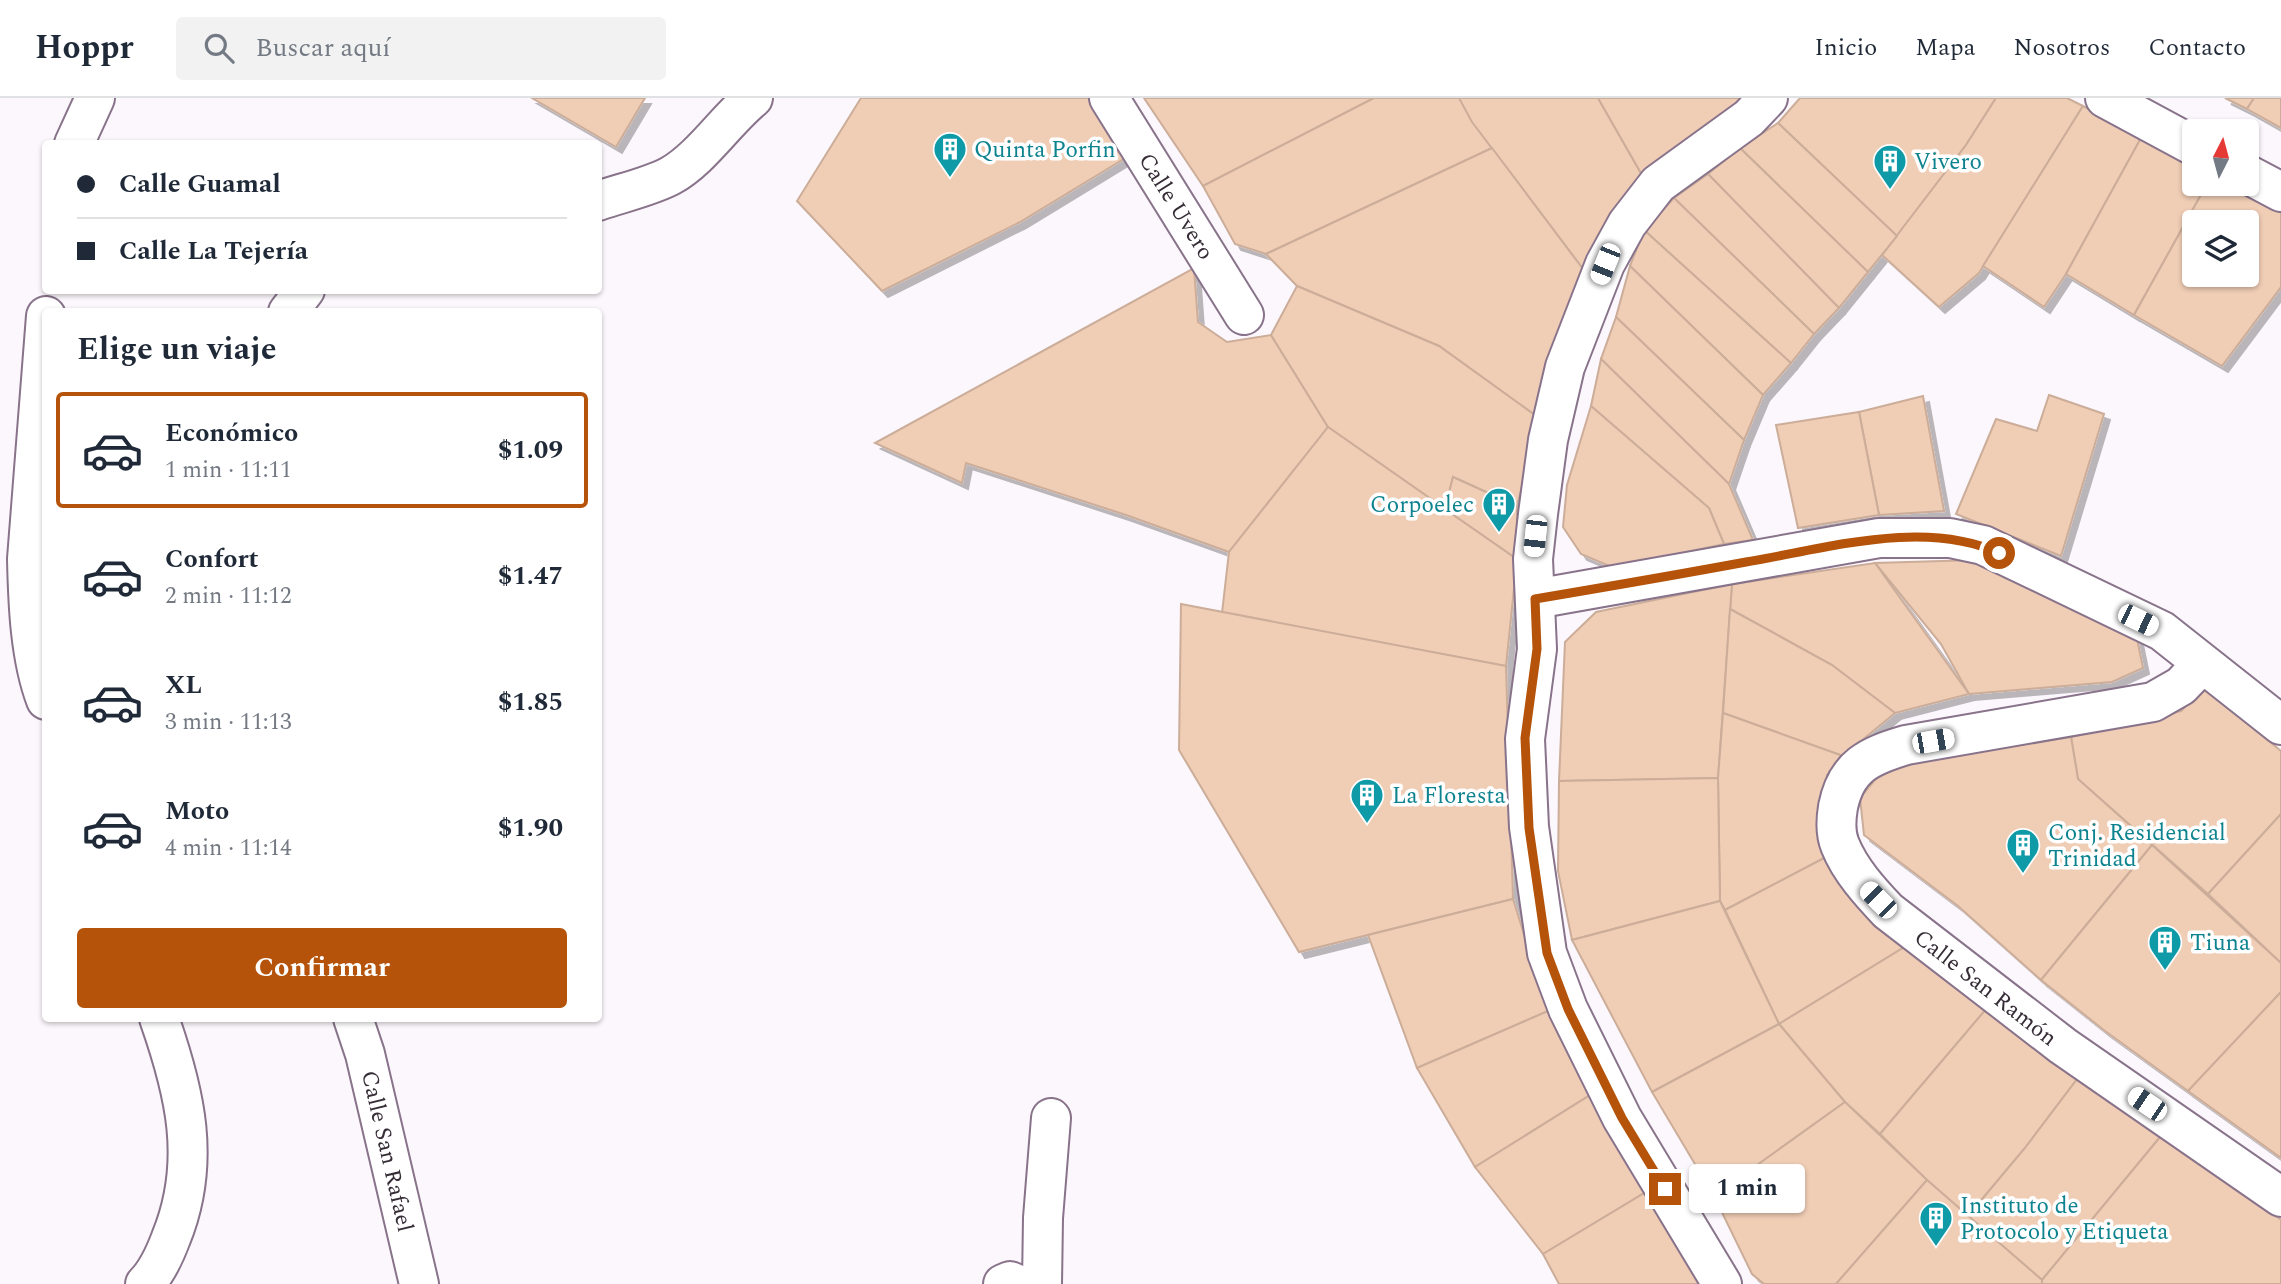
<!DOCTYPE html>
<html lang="es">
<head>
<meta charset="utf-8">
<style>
  body { margin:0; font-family:Spectral,serif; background:#f2f2f3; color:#1f2937; height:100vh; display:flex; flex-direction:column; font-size:26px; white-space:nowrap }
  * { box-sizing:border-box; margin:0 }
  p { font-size:23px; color:#747a83 }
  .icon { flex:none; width:38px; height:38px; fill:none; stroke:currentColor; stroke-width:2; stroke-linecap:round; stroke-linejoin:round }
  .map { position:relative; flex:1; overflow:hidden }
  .side { position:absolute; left:42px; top:210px; width:560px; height:714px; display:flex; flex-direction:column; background:#fff; border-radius:7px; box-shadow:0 2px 5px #0004 }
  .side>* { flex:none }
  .hud { position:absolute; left:42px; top:42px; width:560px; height:154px; border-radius:7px; box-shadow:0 2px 5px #0004; display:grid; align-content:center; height:154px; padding:0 35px; background:#fff }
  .needle { width:46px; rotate:6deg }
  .fabs { position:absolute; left:2182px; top:21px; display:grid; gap:14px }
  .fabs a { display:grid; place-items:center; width:77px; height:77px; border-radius:7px; background:#fff; box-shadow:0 2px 5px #0004; font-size:35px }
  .end { position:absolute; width:32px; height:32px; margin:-16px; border:9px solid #b45309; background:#fff; box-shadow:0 0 0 4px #fff }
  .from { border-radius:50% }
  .bubble { position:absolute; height:49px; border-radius:7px; background:#fff; box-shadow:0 2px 5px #0004; font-size:23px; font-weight:700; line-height:49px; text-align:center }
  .car { position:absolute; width:21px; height:42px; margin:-21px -10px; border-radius:9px; box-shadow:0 0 5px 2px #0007; background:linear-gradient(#fff 24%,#345 0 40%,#fff 0 76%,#345 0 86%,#fff 0) }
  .hud b { display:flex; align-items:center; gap:24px; height:66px; font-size:26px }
  .hud b+b { border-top:2px solid #e0e1e3 }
  .hud i { width:18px; height:18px; background:#1f2937 }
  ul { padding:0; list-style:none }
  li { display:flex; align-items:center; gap:21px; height:116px; margin:0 14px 10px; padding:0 21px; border:4px solid transparent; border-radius:7px }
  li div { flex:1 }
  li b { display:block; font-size:26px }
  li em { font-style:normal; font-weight:700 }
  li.current { border-color:#b45309 }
  li>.icon { width:63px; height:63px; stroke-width:1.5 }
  h2 { padding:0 35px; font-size:32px; line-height:84px }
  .cta { display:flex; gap:14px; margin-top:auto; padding:14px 35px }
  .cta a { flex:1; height:80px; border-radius:7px; background:#b45309; color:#fff; font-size:28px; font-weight:700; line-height:80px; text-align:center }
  header { display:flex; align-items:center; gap:42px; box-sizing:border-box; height:98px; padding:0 35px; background:#fff; border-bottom:2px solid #e0e1e3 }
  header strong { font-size:33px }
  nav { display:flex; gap:38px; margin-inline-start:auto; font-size:24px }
  .search { width:490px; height:63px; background:#f2f2f3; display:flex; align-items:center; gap:18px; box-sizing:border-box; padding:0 24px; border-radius:7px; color:#747a83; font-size:26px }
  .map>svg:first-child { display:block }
</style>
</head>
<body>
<header>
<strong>Hoppr</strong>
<div class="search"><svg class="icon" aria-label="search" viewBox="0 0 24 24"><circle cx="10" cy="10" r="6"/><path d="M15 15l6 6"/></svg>Buscar aquí</div>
<nav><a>Inicio</a><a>Mapa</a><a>Nosotros</a><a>Contacto</a></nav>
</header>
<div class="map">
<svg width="2281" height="1186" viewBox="0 0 2281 1186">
  <defs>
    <filter id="shadow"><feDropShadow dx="6" dy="6" stdDeviation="0" flood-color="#0004"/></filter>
  </defs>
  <rect width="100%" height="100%" fill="#fcf7fc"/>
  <g fill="#f0cdb5" stroke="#cbad99" stroke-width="2" fill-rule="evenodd" filter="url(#shadow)">
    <polygon points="532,0 645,0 616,49"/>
    <polygon points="861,0 1093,0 1127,59 1020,124 882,193 797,103"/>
    <polygon points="1144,0 1374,0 1203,88"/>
    <polygon points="1374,0 1461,0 1492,50 1266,156 1235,146 1203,88"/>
    <polygon points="1459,0 1598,0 1642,77 1583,171 1472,24"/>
    <polygon points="1598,0 1743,0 1739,6 1642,77"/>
    <polygon points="1800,0 1996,0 1966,47 1897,138 1778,25"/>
    <polygon points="1996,0 2067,0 2083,8 1979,175 1939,209 1882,157 1966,47"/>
    <polygon points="2225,0 2254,0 2247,11"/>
    <polygon points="2254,0 2281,0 2281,30 2247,11"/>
    <polygon points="2083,8 2141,40 2066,176 2044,209 1983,168"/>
    <polygon points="1778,25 1897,138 1868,174 1740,50"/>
    <polygon points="2141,40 2194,67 2194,86 2207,86 2134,217 2066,176"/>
    <polygon points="1492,50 1583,171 1539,320 1439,248 1297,188 1266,156"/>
    <polygon points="1740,50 1868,174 1839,210 1708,76"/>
    <polygon points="1708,76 1839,210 1814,236 1674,100"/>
    <path d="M2207,86H2233L2281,109V189L2222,268L2134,217ZM2194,124H2247V177H2194Z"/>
    <polygon points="1674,100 1814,236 1791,265 1644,132"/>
    <polygon points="1644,132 1791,265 1763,297 1630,168"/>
    <polygon points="1630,168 1763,297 1744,342 1616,219"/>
    <polygon points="1194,170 1198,224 1227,244 1271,237 1328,329 1229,454 1126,417 966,365 962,385 875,345"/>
    <polygon points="1297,188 1439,248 1539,320 1517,408 1453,379 1445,411 1328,329 1271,237"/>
    <polygon points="1616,219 1744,342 1729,386 1601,261"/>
    <polygon points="1601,261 1729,386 1753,442 1724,446 1709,410 1591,308"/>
    <polygon points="2049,297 2104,316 2061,458 1956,416 1996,321 2037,333"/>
    <polygon points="1923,298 1944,413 1879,417 1859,314"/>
    <polygon points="1591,308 1709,410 1724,446 1614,470 1581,456 1563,429 1567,387"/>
    <polygon points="1859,314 1879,417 1798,430 1776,327"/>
    <polygon points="1328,329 1517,461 1506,568 1222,515 1229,454"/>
    <polygon points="1453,379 1517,408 1517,461 1445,411"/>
    <polygon points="1976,462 2136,536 2143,570 2112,584 1969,596 1941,546 1875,465"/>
    <polygon points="1875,465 1969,596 1895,615 1832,567 1730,511 1732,486"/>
    <polygon points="1732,486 1718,680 1559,683 1565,544 1596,514"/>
    <polygon points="1181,506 1506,568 1513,801 1299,854 1179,652"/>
    <polygon points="1730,511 1832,567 1895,615 1843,658 1723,615"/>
    <polygon points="2204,589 2281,653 2281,716 2208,796 2078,681 2071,639 2181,613"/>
    <polygon points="1723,615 1843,658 1827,677 1824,722 1828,758 1725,812 1720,803 1718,680"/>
    <polygon points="2071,639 2078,681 2152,747 2041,882 1958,808 1864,737 1860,700 1887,667"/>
    <polygon points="1718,680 1720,803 1572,842 1558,773 1559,683"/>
    <polygon points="2281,716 2281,865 2208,796"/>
    <polygon points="2152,747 2281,865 2281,894 2188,993 2105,933 2041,882"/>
    <polygon points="1828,758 1911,845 1779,926 1725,812"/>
    <polygon points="1513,801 1548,913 1417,970 1368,837"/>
    <polygon points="1720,803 1779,926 1652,994 1572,842"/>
    <polygon points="1911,845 1993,903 1880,1036 1845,1004 1779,926"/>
    <polygon points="2281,894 2281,1060 2188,993"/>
    <polygon points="1993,903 2084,972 2025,1050 1968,1118 1927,1082 1880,1036"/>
    <polygon points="1548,913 1595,994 1475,1069 1417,970"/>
    <polygon points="1779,926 1845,1004 1714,1098 1652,994"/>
    <polygon points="2084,972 2165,1033 2042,1182 1968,1118 2025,1050"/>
    <polygon points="1595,994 1651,1091 1543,1156 1475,1069"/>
    <polygon points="1845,1004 1927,1082 1836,1186 1764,1186 1752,1176 1714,1098"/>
    <polygon points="2165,1033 2246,1091 2281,1122 2281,1186 2042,1186 2042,1182"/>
    <polygon points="1927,1082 2042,1182 2042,1186 1836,1186"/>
    <polygon points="1651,1091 1701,1186 1559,1186 1543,1156"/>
  </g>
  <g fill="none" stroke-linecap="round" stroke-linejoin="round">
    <defs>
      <g id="minor">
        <polyline points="1109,0 1244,217"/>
        <polyline points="2105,0 2194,48"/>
        <polyline points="74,46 95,0"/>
        <polyline points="2247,76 2281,94"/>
        <path d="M598,103C621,95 649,89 670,78C701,61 725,23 753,0"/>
        <polyline points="288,214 305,192"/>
        <path d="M46,218L27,461C28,506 30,560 46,602"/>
        <polyline points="1535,501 1879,440 1950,440 1983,447 2162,533 2281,627"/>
        <path d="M2202,566L2181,588L2153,604L1906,647C1869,658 1846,668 1838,709C1836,721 1835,735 1840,747C1850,772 1870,794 1888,813L2063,948L2281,1099"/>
        <polyline points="353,920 365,956 419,1186"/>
        <path d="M145,1186C157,1174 165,1156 171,1140C202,1064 185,994 159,920"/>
        <polyline points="1003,1186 1010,1183 1017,1186"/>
        <polyline points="1042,1186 1043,1120 1051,1020"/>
        <polyline points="1722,1186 1622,1020 1568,911 1547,855 1529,729 1525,641 1537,551 1533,461 1538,416 1548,342 1565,269 1605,166 1627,126 1658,86 1749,20 1768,0"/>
      </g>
    </defs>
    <use href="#minor" stroke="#88738b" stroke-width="42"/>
    <use href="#minor" stroke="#fff" stroke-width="38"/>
  </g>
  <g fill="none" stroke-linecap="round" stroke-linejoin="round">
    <path stroke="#b45309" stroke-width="9" d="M1665,1091L1622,1020L1568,911L1547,855L1529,730L1525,640L1537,551L1535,501C1606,489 1676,477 1746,464C1825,451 1924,420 1999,455"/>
  </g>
  <defs>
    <symbol id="building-pin" viewBox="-11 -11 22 30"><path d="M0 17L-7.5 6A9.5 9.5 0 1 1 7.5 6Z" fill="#0f9aa8" stroke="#fff"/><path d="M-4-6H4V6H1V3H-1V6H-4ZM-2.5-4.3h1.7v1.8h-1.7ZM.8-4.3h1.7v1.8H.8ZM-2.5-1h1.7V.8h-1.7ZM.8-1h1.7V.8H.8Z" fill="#fff"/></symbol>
  </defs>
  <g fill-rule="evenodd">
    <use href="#building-pin" x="931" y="32" width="38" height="52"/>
    <use href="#building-pin" x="1871" y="44" width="38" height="52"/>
    <use href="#building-pin" x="1480" y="387" width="38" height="52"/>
    <use href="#building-pin" x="1348" y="678" width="38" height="52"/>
    <use href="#building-pin" x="2004" y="728" width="38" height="52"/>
    <use href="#building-pin" x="2146" y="825" width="38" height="52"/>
    <use href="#building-pin" x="1917" y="1101" width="38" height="52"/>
  </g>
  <g text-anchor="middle" stroke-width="7" stroke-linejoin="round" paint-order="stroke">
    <g font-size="23" fill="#0d838f" stroke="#fff" text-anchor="start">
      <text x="974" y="59">Quinta Porfin</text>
      <text x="1914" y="71">Vivero</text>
      <text x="1474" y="414" text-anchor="end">Corpoelec</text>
      <text x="1392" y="705">La Floresta</text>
      <text x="2048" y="742">Conj. Residencial<tspan x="2048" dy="26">Trinidad</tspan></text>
      <text x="2190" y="852">Tiuna</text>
      <text x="1960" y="1115">Instituto de<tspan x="1960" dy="26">Protocolo y Etiqueta</tspan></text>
    </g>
    <g font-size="23" fill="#362d37" stroke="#fff">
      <text transform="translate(1177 108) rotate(58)" y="8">Calle Uvero</text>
      <text transform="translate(1986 889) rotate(38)" y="8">Calle San Ramón</text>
      <text transform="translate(388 1053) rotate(77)" y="8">Calle San Rafael</text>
    </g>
  </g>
</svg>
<div class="fabs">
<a><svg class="needle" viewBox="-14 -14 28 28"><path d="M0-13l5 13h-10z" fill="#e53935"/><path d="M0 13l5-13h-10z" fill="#747a83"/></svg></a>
<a><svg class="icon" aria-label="layers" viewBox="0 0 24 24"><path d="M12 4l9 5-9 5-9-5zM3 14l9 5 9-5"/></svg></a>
</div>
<i class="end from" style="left:1999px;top:455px"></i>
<i class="end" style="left:1665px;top:1091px"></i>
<div class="bubble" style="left:1689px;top:1066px;width:116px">1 min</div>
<i class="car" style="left:1605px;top:166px;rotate:202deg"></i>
<i class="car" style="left:1535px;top:438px;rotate:186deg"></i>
<i class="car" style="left:2138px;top:522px;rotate:116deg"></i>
<i class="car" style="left:1933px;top:643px;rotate:80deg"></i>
<i class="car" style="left:1878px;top:802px;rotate:315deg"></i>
<i class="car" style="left:2147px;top:1006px;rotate:304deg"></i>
<div class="hud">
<b><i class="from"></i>Calle Guamal</b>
<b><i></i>Calle La Tejería</b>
</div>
<section class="side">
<h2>Elige un viaje</h2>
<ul>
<li class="current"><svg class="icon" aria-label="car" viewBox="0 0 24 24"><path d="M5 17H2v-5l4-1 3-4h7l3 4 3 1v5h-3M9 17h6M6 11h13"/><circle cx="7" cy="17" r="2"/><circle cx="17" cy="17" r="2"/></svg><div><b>Económico</b><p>1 min · 11:11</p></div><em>$1.09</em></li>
<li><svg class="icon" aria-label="car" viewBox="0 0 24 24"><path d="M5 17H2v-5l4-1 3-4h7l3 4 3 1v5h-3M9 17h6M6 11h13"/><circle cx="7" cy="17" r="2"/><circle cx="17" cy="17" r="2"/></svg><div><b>Confort</b><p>2 min · 11:12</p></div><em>$1.47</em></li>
<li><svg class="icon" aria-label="car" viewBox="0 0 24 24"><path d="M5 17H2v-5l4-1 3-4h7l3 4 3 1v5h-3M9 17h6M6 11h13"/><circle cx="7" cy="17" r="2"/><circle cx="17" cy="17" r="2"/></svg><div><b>XL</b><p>3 min · 11:13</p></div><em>$1.85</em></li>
<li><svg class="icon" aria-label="car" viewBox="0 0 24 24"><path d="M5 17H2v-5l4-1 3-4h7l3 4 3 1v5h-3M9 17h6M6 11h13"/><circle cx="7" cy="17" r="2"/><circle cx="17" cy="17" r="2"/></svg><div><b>Moto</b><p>4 min · 11:14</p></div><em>$1.90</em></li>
</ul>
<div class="cta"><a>Confirmar</a></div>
</section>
</div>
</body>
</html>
